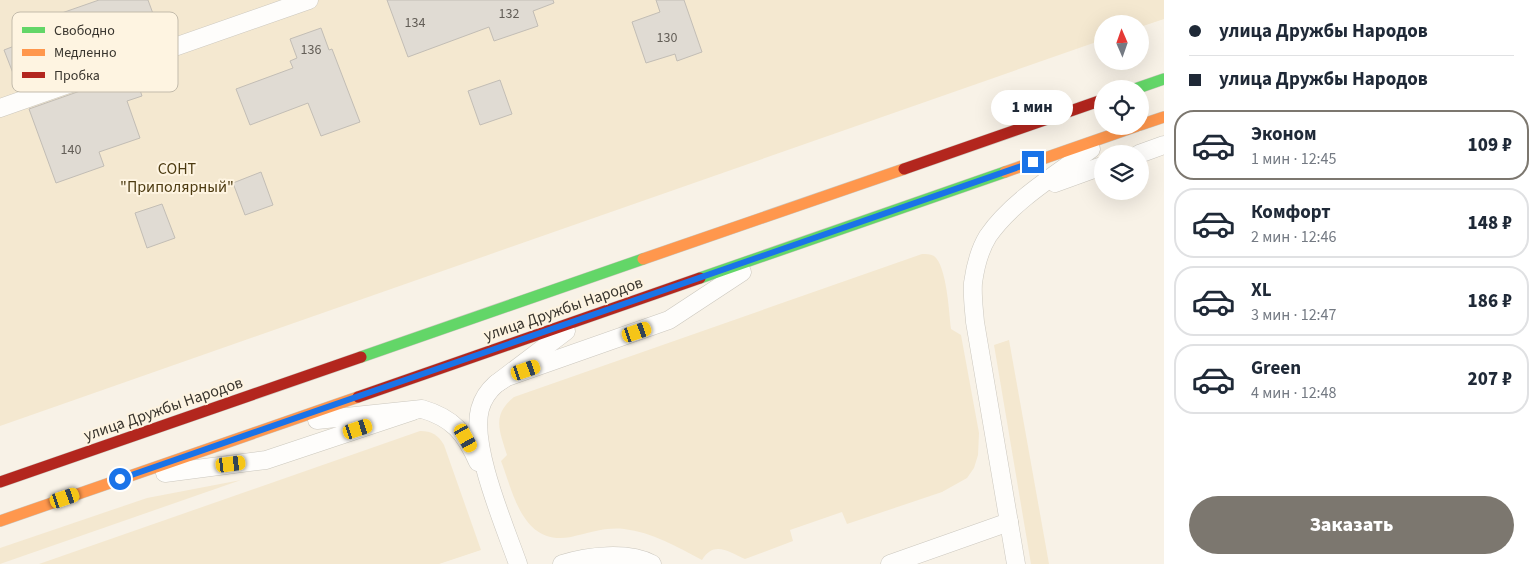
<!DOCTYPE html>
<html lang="ru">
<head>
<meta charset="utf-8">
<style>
  body { margin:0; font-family:"Source Sans 3",sans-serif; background:#f6f6f7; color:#1f2937; height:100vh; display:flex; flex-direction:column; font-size:19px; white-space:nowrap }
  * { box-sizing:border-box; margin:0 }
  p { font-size:16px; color:#747a83 }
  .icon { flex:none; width:28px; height:28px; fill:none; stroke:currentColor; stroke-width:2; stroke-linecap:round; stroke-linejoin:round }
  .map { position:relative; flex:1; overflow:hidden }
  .drawer { display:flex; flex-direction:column; background:#fff; width:375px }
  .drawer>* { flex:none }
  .hud { display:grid; align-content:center; height:110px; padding:0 25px; background:#fff }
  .needle { width:32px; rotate:358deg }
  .tools { position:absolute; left:1094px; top:15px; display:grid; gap:10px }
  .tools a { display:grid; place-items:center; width:55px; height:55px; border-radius:50%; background:#fff; box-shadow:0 5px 20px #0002; font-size:25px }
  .end { position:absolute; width:22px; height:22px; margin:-11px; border:6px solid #1a73e8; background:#fff; box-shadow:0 0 0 2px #fff }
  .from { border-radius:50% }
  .bubble { position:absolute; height:35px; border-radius:18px; background:#fff; box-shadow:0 5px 20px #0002; font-size:16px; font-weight:800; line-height:35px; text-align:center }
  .car { position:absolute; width:15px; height:30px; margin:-15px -8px; border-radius:6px; box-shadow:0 0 4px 1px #0007; background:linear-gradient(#f5c518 24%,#345 0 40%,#f5c518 0 76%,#345 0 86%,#f5c518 0) }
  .hud b { display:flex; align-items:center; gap:18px; height:48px; font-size:19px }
  .hud b+b { border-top:1px solid #e0e1e3 }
  .hud i { width:12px; height:12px; background:#1f2937 }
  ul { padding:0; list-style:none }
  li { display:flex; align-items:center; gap:15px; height:70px; margin:0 10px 8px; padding:0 15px; border:2px solid #e0e1e3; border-radius:20px }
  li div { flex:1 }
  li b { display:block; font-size:19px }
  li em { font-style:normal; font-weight:800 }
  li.selected { border-color:#7c776f }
  li>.icon { width:45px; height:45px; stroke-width:1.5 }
  .primary-button { display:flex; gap:10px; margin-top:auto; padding:10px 25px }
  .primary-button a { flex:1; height:58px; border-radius:30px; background:#7c776f; color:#fff; font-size:20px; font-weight:800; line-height:58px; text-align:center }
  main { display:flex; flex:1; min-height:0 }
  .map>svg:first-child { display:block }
</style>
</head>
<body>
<main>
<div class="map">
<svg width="1164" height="564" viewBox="0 0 1164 564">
  <rect width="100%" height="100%" fill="#f8f2e7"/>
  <g fill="#f4e8d0">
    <polygon points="0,0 1164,0 1164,19 1140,27 1140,24 1102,24 1102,40 0,426"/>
    <path d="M922,254C926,254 930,254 934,256C947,266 949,313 951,329L961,335L979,433L978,455L974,468L967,478L942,492L847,524L842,512L790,530L793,541L745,559C729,552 714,540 702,560C677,547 652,532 624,529C605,527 589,533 571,537C523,546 514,495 501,461L507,455C500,432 491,415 514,397Z"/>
    <polygon points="1009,340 1049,564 1031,564 994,345"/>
    <path d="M420,431C432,431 438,435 444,445L481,550L439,564H39Z"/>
    <polygon points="241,480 0,564 0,548 147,498"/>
  </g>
  <g fill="#e0dbd3" stroke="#c2bdb5">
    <polygon points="99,0 148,0 159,30 124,44 127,52 22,89 20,85 18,86 4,50 61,28 56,15"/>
    <polygon points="387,0 553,0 554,3 533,11 538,26 494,41 489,27 408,57"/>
    <polygon points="656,0 684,0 702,52 677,61 675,54 646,63 632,22 660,12"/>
    <polygon points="321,28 329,50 332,49 360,122 321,136 308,103 250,125 236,89 293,68 290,61 297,58 290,39"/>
    <polygon points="134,72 142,96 127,101 140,138 99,152 104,166 56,183 29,109"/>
    <polygon points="500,80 512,114 480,125 468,91"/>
    <polygon points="261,172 273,205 245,215 233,183"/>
    <polygon points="162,204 175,238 147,248 135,213"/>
  </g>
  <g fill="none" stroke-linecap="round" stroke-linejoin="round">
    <defs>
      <g id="lane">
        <polyline points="0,108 309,0"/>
        <polyline points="1139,154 1164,145"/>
        <polyline points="1055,183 1102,166"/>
        <polyline points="496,384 507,377 669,320 742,272"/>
        <path d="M317,420L422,409C453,418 465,433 478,462"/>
        <polyline points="165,473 266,460 413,411"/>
        <path d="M518,564C505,527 470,446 480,409C483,398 488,391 496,384L566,331"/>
        <path d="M562,564C587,556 628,551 652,564"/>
        <polyline points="890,564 1009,522"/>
        <path d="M1016,564L975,322C974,309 972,296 973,283C975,268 980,249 988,236C1012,201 1057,174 1091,149"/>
      </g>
      <g id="fast">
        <polyline points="1135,89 1164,79"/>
        <polyline points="700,278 1005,172"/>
        <polyline points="361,357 643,259"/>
      </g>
      <g id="slow">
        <polyline points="1140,125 1164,117"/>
        <polyline points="1005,172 1137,126"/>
        <polyline points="643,259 904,169"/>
        <polyline points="0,521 358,397"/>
      </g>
      <g id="jam">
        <polyline points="904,169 1102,100"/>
        <polyline points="358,397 700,278"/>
        <polyline points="0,482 361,357"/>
      </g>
    </defs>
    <use href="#lane" stroke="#cbc7be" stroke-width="19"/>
    <use href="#fast" stroke="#cbc7be" stroke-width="12"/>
    <use href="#slow" stroke="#cbc7be" stroke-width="12"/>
    <use href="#jam" stroke="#cbc7be" stroke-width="12"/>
    <use href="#lane" stroke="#fefdfb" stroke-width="18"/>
    <use href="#fast" stroke="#63d668" stroke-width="11"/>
    <use href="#slow" stroke="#ff974d" stroke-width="11"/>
    <use href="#jam" stroke="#b3261e" stroke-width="11"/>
  </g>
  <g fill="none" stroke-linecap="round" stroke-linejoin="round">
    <polyline stroke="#1a73e8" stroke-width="6" points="120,479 1033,162"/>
  </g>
  <g text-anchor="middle" stroke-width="4" stroke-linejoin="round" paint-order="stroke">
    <g font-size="14" fill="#635e57">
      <text x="509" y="18">132</text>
      <text x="415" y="27">134</text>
      <text x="667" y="42">130</text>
      <text x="311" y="54">136</text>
      <text x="71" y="154">140</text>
    </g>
    <g font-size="16" fill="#4d3b11" stroke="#fef4e1">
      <text x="177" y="174">СОНТ<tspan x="177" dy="18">"Приполярный"</tspan></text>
    </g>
    <g font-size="16" fill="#39352e" stroke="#fef4e1">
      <text transform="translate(563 308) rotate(-19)" y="6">улица Дружбы Народов</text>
      <text transform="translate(163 408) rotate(-19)" y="6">улица Дружбы Народов</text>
    </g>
  </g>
  <rect x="12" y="12" width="166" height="80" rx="8" fill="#fef4e1" stroke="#c3bbab" stroke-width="1"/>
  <rect x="22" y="27" width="23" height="6" fill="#63d668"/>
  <rect x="22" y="49" width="23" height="7" fill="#ff974d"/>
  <rect x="22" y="72" width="23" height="6" fill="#b3261e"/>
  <g font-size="14" fill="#39352e">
    <text x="54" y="35">Свободно</text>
    <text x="54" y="57">Медленно</text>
    <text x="54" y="80">Пробка</text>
  </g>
</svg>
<div class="tools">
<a><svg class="needle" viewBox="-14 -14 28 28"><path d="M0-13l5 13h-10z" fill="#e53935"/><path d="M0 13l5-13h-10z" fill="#747a83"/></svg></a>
<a><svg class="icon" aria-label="locate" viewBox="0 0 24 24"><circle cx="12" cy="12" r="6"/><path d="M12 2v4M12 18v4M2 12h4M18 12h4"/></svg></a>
<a><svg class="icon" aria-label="layers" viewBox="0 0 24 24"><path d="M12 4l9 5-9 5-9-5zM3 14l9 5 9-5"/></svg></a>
</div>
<i class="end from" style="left:120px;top:479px"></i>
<i class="end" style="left:1033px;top:162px"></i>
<div class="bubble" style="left:991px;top:90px;width:82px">1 мин</div>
<i class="car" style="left:637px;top:332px;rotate:71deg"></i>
<i class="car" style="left:526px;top:370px;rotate:71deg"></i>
<i class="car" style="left:358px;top:429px;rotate:72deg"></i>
<i class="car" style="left:466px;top:438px;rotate:151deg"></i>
<i class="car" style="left:231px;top:464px;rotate:83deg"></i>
<i class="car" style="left:65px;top:498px;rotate:71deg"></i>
</div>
<section class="drawer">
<div class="hud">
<b><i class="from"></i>улица Дружбы Народов</b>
<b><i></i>улица Дружбы Народов</b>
</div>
<ul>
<li class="selected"><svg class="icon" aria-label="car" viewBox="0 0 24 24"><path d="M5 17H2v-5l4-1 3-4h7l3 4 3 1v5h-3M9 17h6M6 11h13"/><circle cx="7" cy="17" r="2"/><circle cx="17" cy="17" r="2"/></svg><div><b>Эконом</b><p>1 мин · 12:45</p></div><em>109 ₽</em></li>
<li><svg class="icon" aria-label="car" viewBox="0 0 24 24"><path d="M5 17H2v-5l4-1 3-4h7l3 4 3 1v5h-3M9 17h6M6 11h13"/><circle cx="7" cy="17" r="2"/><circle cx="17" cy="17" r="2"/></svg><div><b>Комфорт</b><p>2 мин · 12:46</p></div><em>148 ₽</em></li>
<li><svg class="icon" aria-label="car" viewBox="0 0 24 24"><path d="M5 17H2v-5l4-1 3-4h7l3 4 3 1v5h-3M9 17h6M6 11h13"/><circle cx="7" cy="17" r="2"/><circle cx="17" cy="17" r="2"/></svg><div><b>XL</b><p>3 мин · 12:47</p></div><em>186 ₽</em></li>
<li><svg class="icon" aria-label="car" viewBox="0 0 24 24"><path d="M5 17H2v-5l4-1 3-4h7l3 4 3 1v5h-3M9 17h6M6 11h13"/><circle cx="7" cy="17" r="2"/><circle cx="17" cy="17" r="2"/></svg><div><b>Green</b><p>4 мин · 12:48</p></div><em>207 ₽</em></li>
</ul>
<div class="primary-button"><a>Заказать</a></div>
</section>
</main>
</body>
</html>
